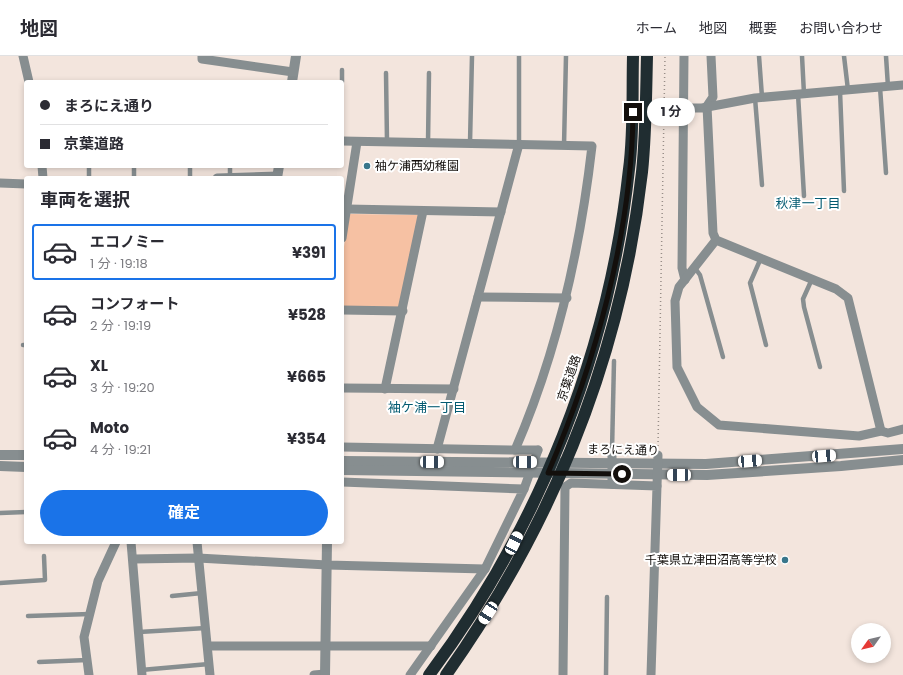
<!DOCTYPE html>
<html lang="ja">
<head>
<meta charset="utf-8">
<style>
  body { margin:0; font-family:Poppins,"Noto Sans JP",sans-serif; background:#f7f7f7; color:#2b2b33; height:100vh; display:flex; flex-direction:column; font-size:15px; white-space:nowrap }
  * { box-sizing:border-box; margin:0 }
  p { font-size:13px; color:#7c7c81 }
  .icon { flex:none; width:22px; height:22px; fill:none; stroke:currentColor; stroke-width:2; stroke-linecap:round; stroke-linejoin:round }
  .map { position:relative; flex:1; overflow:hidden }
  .side { position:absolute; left:24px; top:120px; width:320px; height:368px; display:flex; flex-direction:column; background:#fff; border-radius:4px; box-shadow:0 2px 6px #0003 }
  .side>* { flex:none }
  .hud { position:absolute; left:24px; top:24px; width:320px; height:88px; border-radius:4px; box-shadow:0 2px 6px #0003; display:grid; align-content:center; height:88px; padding:0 16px; background:#fff }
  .needle { width:26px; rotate:236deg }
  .fabs { position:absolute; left:851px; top:567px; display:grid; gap:8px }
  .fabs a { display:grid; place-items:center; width:40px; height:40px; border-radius:50%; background:#fff; box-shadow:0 2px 6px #0003; font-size:20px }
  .end { position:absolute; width:18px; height:18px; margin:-9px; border:5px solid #130f0c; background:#fff; box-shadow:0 0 0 2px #fff }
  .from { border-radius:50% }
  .bubble { position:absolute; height:28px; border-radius:14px; background:#fff; box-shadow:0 2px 6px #0003; font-size:13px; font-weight:700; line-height:28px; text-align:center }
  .car { position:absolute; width:12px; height:24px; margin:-12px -6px; border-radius:5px; box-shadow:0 0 3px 1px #0007; background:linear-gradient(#fff 24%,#345 0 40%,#fff 0 76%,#345 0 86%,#fff 0) }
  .hud b { display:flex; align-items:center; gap:14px; height:38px; font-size:15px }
  .hud b+b { border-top:1px solid #e1e1e2 }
  .hud i { width:10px; height:10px; background:#2b2b33 }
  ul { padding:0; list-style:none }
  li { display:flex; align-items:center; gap:12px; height:56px; margin:0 8px 6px; padding:0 8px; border:2px solid transparent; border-radius:4px }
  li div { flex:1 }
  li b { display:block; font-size:15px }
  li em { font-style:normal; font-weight:700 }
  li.selected { border-color:#1a73e8 }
  li>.icon { width:36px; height:36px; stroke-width:1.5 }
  h2 { padding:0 16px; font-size:18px; line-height:48px }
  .primary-button { display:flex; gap:8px; margin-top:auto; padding:8px 16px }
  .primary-button a { flex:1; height:46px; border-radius:24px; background:#1a73e8; color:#fff; font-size:16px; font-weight:700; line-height:46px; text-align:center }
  header { display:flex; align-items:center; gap:24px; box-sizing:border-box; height:56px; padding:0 20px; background:#fff; border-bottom:1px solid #e1e1e2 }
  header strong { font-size:19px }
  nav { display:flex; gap:22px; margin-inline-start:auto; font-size:14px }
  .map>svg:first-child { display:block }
</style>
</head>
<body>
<header>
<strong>地図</strong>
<nav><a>ホーム</a><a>地図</a><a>概要</a><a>お問い合わせ</a></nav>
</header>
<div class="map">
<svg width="903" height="619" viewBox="0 0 903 619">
  <rect width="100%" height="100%" fill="#f3e5dd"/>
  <polygon fill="#f6c1a3" points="349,158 420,159 400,252 342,251 342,204"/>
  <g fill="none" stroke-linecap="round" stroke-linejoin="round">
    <polyline stroke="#988e88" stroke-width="1.5" stroke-dasharray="1 3" stroke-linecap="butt" points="658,390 665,0"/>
    <g stroke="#878e90" stroke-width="4.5">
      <polyline points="759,0 762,41"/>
      <polyline points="802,0 804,38"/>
      <polyline points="844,0 848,34"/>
      <polyline points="886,0 888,31"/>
      <polyline points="386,17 387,86"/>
      <polyline points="342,26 342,14"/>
      <polyline points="880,31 886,117"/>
      <polyline points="840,35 844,135"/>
      <polyline points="798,38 804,140"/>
      <polyline points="755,42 762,129"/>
      <polyline points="428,87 429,17"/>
      <polyline points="470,87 472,0"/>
      <polyline points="519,88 519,0"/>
      <polyline points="564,90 566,0"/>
      <polyline points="134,110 134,122"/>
      <polyline points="190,110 190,122"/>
      <polyline points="89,122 89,110"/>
      <polyline points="230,122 230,110"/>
      <polyline points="761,202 750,227 766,289"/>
      <polyline points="695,212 700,219 723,301"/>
      <polyline points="812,223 803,243 804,251 820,311"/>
      <polyline points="23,289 26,289"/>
      <polyline points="612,395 614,305"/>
      <polyline points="0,457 26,456"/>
      <polyline points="0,527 45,524 44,500"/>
      <polyline points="172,540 202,537"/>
      <polyline points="28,560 90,558"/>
      <polyline points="139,576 206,572"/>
      <polyline points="39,606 87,604"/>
      <polyline points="141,614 209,608"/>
      <polyline points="606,619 607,541"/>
    </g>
    <g stroke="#878e90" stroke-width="9">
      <polyline points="23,0 29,26"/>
      <polyline points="202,0 202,3 293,16"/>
      <polyline points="684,0 682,212 685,224"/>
      <polyline points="711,0 713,41 707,50 713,177 716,184 836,233 848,242 881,375"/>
      <polyline points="684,52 702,52 755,42 903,29"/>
      <path d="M342,85L592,90C580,195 557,297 515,394L342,391"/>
      <polyline points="42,110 43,122"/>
      <polyline points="217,122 277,120"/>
      <polyline points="0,127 26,128"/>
      <polyline points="347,153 501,156"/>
      <polyline points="342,182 357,86"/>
      <polyline points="716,184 679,231 675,245 677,311 697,351 719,369 859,380 881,375 888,377 903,373"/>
      <polyline points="478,241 567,242"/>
      <polyline points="342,254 403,255"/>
      <polyline points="342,332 454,333"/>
      <polyline points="385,333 423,155"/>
      <polyline points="437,393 519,88"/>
      <polyline points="515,394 538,394"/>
      <polyline points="342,426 524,433 485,513 410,619"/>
      <polyline points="131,486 142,619"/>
      <polyline points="197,486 210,619"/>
      <polyline points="134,503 198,502 327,509 485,513"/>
      <polyline points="208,590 431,590"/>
      <polyline points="89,619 84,581 98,525 116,486"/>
      <polyline points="314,619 325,618"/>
      <polyline points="563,619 565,431 571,427 657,430 651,619"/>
    </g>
    <g stroke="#878e90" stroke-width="10">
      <polyline points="292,26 296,0"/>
      <polyline points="277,122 279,110"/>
      <polyline points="0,399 26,399"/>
      <polyline points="342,405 706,408 903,393"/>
      <polyline points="0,410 26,411"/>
      <polyline points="342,414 707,419 841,410 903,404"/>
      <polyline points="325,619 327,486"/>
    </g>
    <g stroke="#202d31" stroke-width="12">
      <path d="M429,619C539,472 609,297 629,113C634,76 632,38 633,0"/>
      <path d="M446,619C553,468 621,301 642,116C646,78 646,39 647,0"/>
    </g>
    <g stroke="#878e90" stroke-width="9">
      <polyline points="612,428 612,395"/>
      <polyline points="657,430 658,399"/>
      <polyline points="524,433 538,394"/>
    </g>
  </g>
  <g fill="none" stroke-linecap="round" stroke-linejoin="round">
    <path stroke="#130f0c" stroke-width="5" d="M622,418L548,417C595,308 632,176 633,56"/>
  </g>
  <g fill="#38768b" stroke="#fff" stroke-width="1.5">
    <circle cx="367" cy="110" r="4"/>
    <circle cx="785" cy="504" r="4"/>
  </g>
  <g text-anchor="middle" stroke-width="4" stroke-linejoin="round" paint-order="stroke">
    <g font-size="12" fill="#130f0c" stroke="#fff" text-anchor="start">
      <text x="375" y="114">袖ケ浦西幼稚園</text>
      <text x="777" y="508" text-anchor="end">千葉県立津田沼高等学校</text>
    </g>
    <g font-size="12" fill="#130f0c" stroke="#fff">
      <text transform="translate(569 322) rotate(-71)" y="4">京葉道路</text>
      <text transform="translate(623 394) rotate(1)" y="4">まろにえ通り</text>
    </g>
    <g font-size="13" fill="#035a71" stroke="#fff">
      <text x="808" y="152">秋津一丁目</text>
      <text x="427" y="356">袖ケ浦一丁目</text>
    </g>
  </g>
</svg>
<div class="fabs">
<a><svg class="needle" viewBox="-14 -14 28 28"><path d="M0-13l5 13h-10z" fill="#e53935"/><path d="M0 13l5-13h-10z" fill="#7c7c81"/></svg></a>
</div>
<i class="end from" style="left:622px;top:418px"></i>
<i class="end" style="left:633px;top:56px"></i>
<div class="bubble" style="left:647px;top:42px;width:48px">1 分</div>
<i class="car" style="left:824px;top:400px;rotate:86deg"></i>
<i class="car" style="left:750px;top:405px;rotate:86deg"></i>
<i class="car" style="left:432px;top:406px;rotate:90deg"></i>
<i class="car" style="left:525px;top:406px;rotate:90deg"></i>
<i class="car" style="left:679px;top:419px;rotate:270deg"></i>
<i class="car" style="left:514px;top:487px;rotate:26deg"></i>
<i class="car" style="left:488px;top:557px;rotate:213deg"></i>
<div class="hud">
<b><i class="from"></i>まろにえ通り</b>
<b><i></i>京葉道路</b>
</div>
<section class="side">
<h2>車両を選択</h2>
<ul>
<li class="selected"><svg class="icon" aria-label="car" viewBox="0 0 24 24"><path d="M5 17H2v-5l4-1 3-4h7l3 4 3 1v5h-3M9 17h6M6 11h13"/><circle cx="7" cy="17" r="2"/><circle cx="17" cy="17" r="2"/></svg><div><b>エコノミー</b><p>1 分 · 19:18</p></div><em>¥391</em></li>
<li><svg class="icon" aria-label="car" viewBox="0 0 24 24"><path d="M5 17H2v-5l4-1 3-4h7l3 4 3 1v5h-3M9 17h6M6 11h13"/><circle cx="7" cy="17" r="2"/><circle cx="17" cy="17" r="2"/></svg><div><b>コンフォート</b><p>2 分 · 19:19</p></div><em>¥528</em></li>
<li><svg class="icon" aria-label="car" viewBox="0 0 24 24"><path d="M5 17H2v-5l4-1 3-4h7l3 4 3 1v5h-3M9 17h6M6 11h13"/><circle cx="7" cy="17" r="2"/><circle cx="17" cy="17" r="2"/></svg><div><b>XL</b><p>3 分 · 19:20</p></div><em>¥665</em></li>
<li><svg class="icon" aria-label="car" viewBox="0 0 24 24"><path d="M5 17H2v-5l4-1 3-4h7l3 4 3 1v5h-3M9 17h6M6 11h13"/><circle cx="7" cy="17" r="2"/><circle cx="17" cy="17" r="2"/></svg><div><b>Moto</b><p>4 分 · 19:21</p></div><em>¥354</em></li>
</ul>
<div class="primary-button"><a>確定</a></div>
</section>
</div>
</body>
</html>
